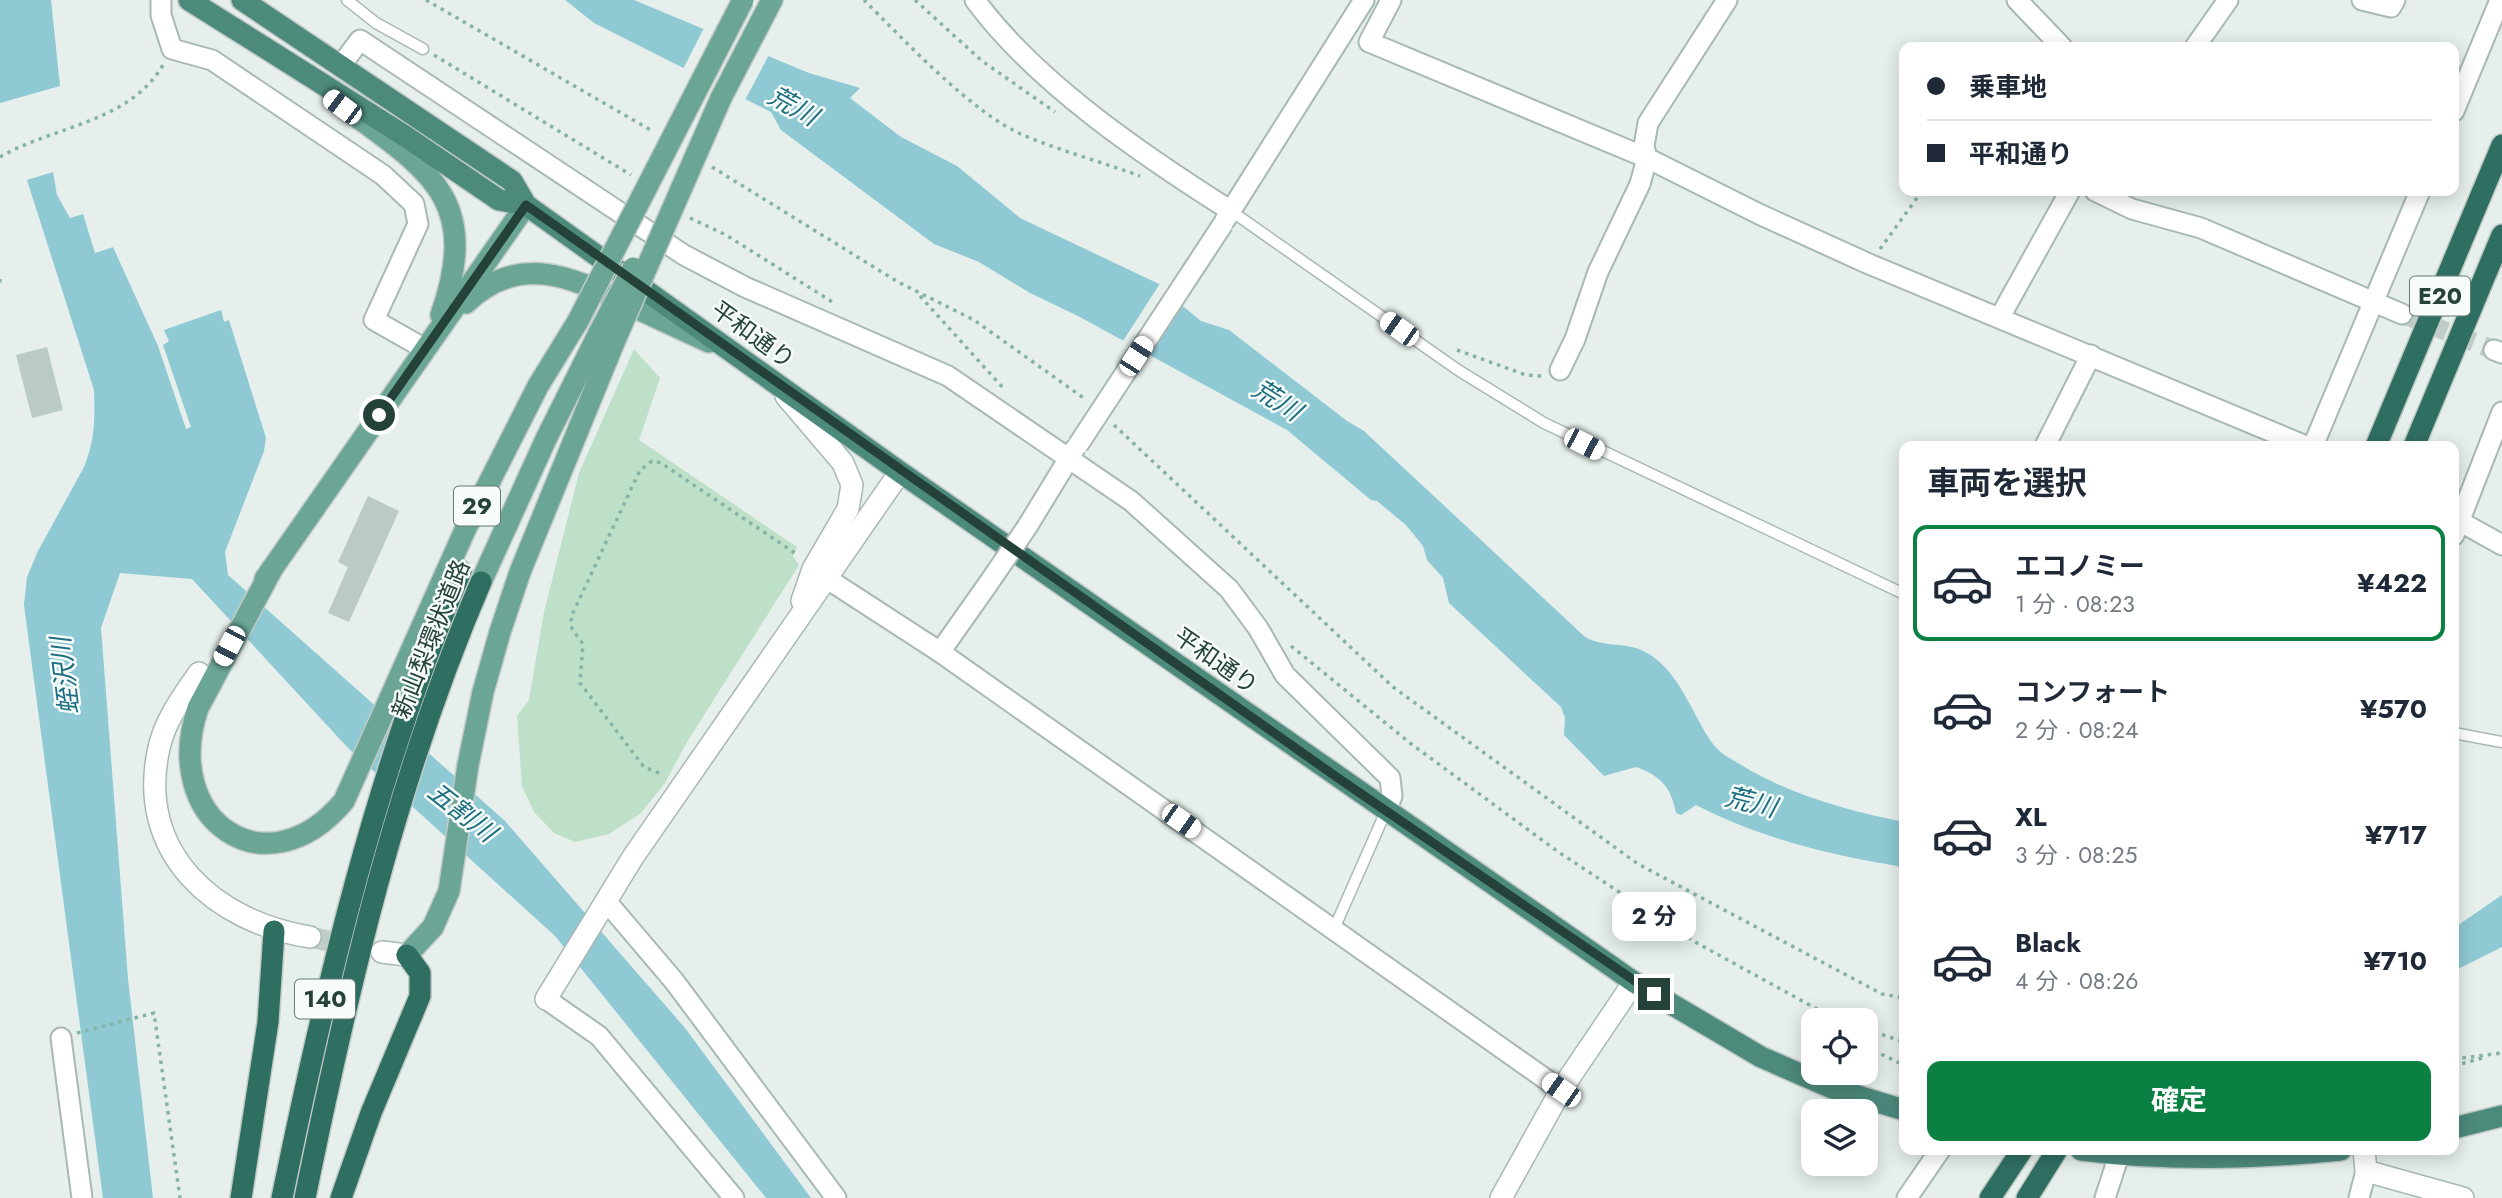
<!DOCTYPE html>
<html lang="ja">
<head>
<meta charset="utf-8">
<style>
  body { margin:0; font-family:Jost,"Noto Sans JP",sans-serif; background:#f6f6f7; color:#1f2937; height:100vh; display:flex; flex-direction:column; font-size:26px; white-space:nowrap }
  * { box-sizing:border-box; margin:0 }
  p { font-size:23px; color:#747a83 }
  .icon { flex:none; width:38px; height:38px; fill:none; stroke:currentColor; stroke-width:2; stroke-linecap:round; stroke-linejoin:round }
  .map { position:relative; flex:1; overflow:hidden }
  .side { position:absolute; left:1899px; top:441px; width:560px; height:714px; display:flex; flex-direction:column; background:#fff; border-radius:14px; box-shadow:0 4px 18px #0003 }
  .side>* { flex:none }
  .top-card { position:absolute; left:1899px; top:42px; width:560px; height:154px; border-radius:14px; box-shadow:0 4px 18px #0003; display:grid; align-content:center; height:154px; padding:0 28px; background:#fff }
  .controls { position:absolute; left:1801px; top:1008px; display:grid; gap:14px }
  .controls a { display:grid; place-items:center; width:77px; height:77px; border-radius:14px; background:#fff; box-shadow:0 4px 18px #0003; font-size:35px }
  .end { position:absolute; width:32px; height:32px; margin:-16px; border:9px solid #24423a; background:#fff; box-shadow:0 0 0 4px #fff }
  .from { border-radius:50% }
  .bubble { position:absolute; height:49px; border-radius:14px; background:#fff; box-shadow:0 4px 18px #0003; font-size:23px; font-weight:700; line-height:49px; text-align:center }
  .car { position:absolute; width:21px; height:42px; margin:-21px -10px; border-radius:9px; box-shadow:0 0 5px 2px #0007; background:linear-gradient(#fff 24%,#345 0 40%,#fff 0 76%,#345 0 86%,#fff 0) }
  .top-card b { display:flex; align-items:center; gap:24px; height:66px; font-size:26px }
  .top-card b+b { border-top:2px solid #e0e1e3 }
  .top-card i { width:18px; height:18px; background:#1f2937 }
  ul { padding:0; list-style:none }
  li { display:flex; align-items:center; gap:21px; height:116px; margin:0 14px 10px; padding:0 14px; border:4px solid transparent; border-radius:14px }
  li div { flex:1 }
  li b { display:block; font-size:26px }
  li em { font-style:normal; font-weight:700 }
  li.selected { border-color:#0b8043 }
  li>.icon { width:63px; height:63px; stroke-width:1.5 }
  h2 { padding:0 28px; font-size:32px; line-height:84px }
  .action { display:flex; gap:14px; margin-top:auto; padding:14px 28px }
  .action a { flex:1; height:80px; border-radius:14px; background:#0b8043; color:#fff; font-size:28px; font-weight:700; line-height:80px; text-align:center }
  .map>svg:first-child { display:block }
</style>
</head>
<body>
<div class="map">
<svg width="2502" height="1198" viewBox="0 0 2502 1198">
  <rect width="100%" height="100%" fill="#e6efeb"/>
  <polygon fill="#bfe0c8" points="634,349 660,378 639,440 797,547 793,556 799,565 687,742 665,783 641,813 609,834 575,842 554,833 534,812 522,786 517,716 529,700 544,612 579,473"/>
  <g fill="#8ec9d4">
    <polygon points="0,0 51,0 60,86 0,103"/>
    <path d="M565,0H634L809,73L860,88L850,98L901,137L957,166L1020,218L1180,294L1179,303L1201,321L1229,330L1347,421L1364,431L1584,636C1603,649 1627,640 1649,654C1681,674 1692,715 1713,744C1722,756 1736,761 1748,769C1797,797 1849,811 1904,822V871L1897,866C1826,854 1760,838 1696,805L1681,815L1676,813C1671,787 1661,776 1636,767L1604,776L1564,735L1565,718L1561,707L1449,603L1443,578L1427,560L1423,546L1406,525L1377,501L1371,500L1287,430L1078,316L1030,293L979,262L934,244L781,130L771,112L594,23Z"/>
    <path d="M53,172L57,195L70,218L83,214L95,253L113,247L158,346L186,429L191,427L163,345L169,341L164,330L221,310L224,322L229,320L266,438L264,451L225,552L228,575L505,821L685,1028L811,1198H766L555,936L348,748L192,579L120,573L101,628L128,979L153,1198H103L24,605L27,577L38,551L84,467C95,441 95,418 94,390L27,180Z"/>
    <polygon points="2502,895 2502,947 2454,971 2454,928"/>
  </g>
  <g fill="#e6efeb">
    <polygon points="705,26 770,53 744,102 682,71"/>
    <polygon points="1161,282 1182,292 1146,359 1121,344"/>
  </g>
  <g fill="#bbcac4">
    <polygon points="47,347 63,410 32,418 16,355"/>
    <polygon points="368,496 399,511 349,622 328,613 348,567 338,562"/>
  </g>
  <g fill="none" stroke-linecap="round" stroke-linejoin="round">
    <polyline stroke="#bfccc8" stroke-width="19" stroke-dasharray="19 10" stroke-linecap="butt" points="2402,314 2494,350"/>
    <polyline stroke="#bfccc8" stroke-width="21" stroke-dasharray="21 10" stroke-linecap="butt" points="310,937 356,947"/>
    <defs>
      <g id="service">
        <polyline points="347,0 376,23 423,49"/>
        <polyline points="1231,211 1458,370 1544,423 1904,594"/>
        <polyline points="2454,733 2502,742"/>
        <polyline points="1334,929 1386,811"/>
      </g>
      <g id="minor">
        <polyline points="161,0 161,15 172,49 212,60 383,175 414,204 418,224 374,320 425,349"/>
        <path d="M975,0C1036,83 1144,156 1231,211"/>
        <polyline points="1391,0 1369,42 1647,158 1759,214 1869,264 2306,446"/>
        <polyline points="2017,0 2062,47"/>
        <polyline points="2362,0 2391,7 2395,0"/>
        <polyline points="2195,47 2228,0"/>
        <polyline points="342,64 360,40 684,255 745,287 948,376 1131,501 1229,589 1258,628 1285,675 1390,778 1392,796 1386,811"/>
        <polyline points="2454,111 2500,0"/>
        <polyline points="2095,191 2132,209 2201,228 2402,314"/>
        <polyline points="1225,220 1364,0"/>
        <polyline points="2000,317 2070,191"/>
        <polyline points="2494,350 2502,353"/>
        <polyline points="1560,370 1575,339 1598,272 1640,184 1647,158 1644,146 1648,123 1727,0"/>
        <polyline points="2045,446 2091,355"/>
        <polyline points="2313,446 2420,191"/>
        <polyline points="2459,521 2502,545"/>
        <polyline points="1027,527 1074,450"/>
        <polyline points="2454,535 2502,412"/>
        <polyline points="826,578 940,652 1561,1090"/>
        <polyline points="940,652 988,584"/>
        <polyline points="606,901 674,981 836,1198"/>
        <polyline points="546,999 599,1036 734,1198"/>
        <polyline points="61,1038 82,1198"/>
        <polyline points="1907,1198 1940,1150"/>
        <polyline points="2105,1198 2119,1155"/>
        <polyline points="2359,1198 2366,1171"/>
      </g>
      <g id="tertiary">
        <polyline points="786,396 843,463 852,485 848,509 813,569 802,601"/>
        <path d="M199,673C183,696 165,720 159,748C135,853 215,922 310,937"/>
        <polyline points="382,952 407,955"/>
        <polyline points="546,999 633,857 900,472"/>
        <polyline points="2364,1150 2366,1171 2463,1198"/>
        <polyline points="1501,1198 1561,1090 1634,982"/>
      </g>
      <g id="primary">
        <polyline points="721,98 772,0"/>
        <path d="M338,103C425,168 483,195 441,315"/>
        <path d="M466,303C518,253 570,276 625,303C653,316 681,329 709,342"/>
        <path d="M272,569L198,708C160,820 266,894 344,801L465,530L538,386L578,321"/>
        <polyline points="265,579 526,205"/>
        <polyline points="481,582 546,439 600,331"/>
        <polyline points="407,955 433,927 449,891 468,765 483,692 500,632 520,572 615,340"/>
      </g>
      <g id="trunk">
        <polyline points="189,0 405,136 499,200 526,205 900,472 1634,982 1761,1057 1832,1088 1904,1110"/>
        <polyline points="242,0 512,181 526,205"/>
        <polyline points="2454,1128 2502,1116"/>
        <path d="M2081,1150C2167,1161 2255,1159 2341,1150"/>
      </g>
      <g id="motorway">
        <polyline points="2376,446 2502,145"/>
        <polyline points="2414,446 2502,235"/>
        <polyline points="241,1198 268,1022 274,931"/>
        <path d="M282,1198C326,984 376,773 461,571"/>
        <path d="M305,1198C348,988 396,779 481,582"/>
        <polyline points="341,1198 371,1113 420,996 420,973 407,955"/>
        <polyline points="1990,1198 2022,1150"/>
        <polyline points="2027,1198 2057,1150"/>
      </g>
    </defs>
    <use href="#service" stroke="#a8b8b2" stroke-width="13"/>
    <use href="#minor" stroke="#a8b8b2" stroke-width="23"/>
    <use href="#tertiary" stroke="#a8b8b2" stroke-width="24"/>
    <use href="#primary" stroke="#c2cac8" stroke-width="24"/>
    <use href="#trunk" stroke="#c2cac8" stroke-width="24"/>
    <use href="#motorway" stroke="#c2cac8" stroke-width="24"/>
    <g stroke="#86b3a5" stroke-width="3.5" stroke-dasharray="3.5 5" stroke-linecap="butt">
      <polyline points="426,0 654,132"/>
      <path d="M864,0C904,40 972,113 1023,135C1061,151 1102,162 1140,176"/>
      <polyline points="915,0 982,61 1055,112"/>
      <polyline points="434,55 631,175"/>
      <path d="M0,157C53,126 129,123 163,65"/>
      <polyline points="712,167 898,282 974,320 1085,399"/>
      <polyline points="690,218 726,235 834,303"/>
      <polyline points="1880,249 1922,191"/>
      <polyline points="0,279 0,285"/>
      <polyline points="920,296 1004,389"/>
      <polyline points="1457,350 1526,375 1543,376"/>
      <polyline points="1114,425 1393,687 1638,864 1882,994 1904,998"/>
      <polyline points="1291,646 1410,743 1557,851 1695,942 1837,1020"/>
      <polyline points="659,773 644,767 580,683 583,644 572,629 571,617 640,470 652,461 661,463 798,555"/>
      <polyline points="1866,1029 1904,1042"/>
      <polyline points="77,1033 154,1013 180,1198"/>
      <polyline points="1866,1047 1904,1065"/>
      <polyline points="2454,1059 2502,1053"/>
      <polyline points="2454,1066 2482,1058"/>
    </g>
    <use href="#service" stroke="#fff" stroke-width="10"/>
    <use href="#minor" stroke="#fff" stroke-width="19"/>
    <use href="#tertiary" stroke="#fff" stroke-width="21"/>
    <use href="#primary" stroke="#6aa596" stroke-width="21"/>
    <use href="#trunk" stroke="#4c8a7c" stroke-width="21"/>
    <use href="#motorway" stroke="#2f6f62" stroke-width="21"/>
    <defs>
      <g id="minor-bridge">
        <polyline points="1078,445 1223,224"/>
        <polyline points="988,584 1027,527"/>
      </g>
      <g id="primary-bridge">
        <polyline points="578,321 743,0"/>
        <polyline points="600,331 633,268"/>
        <polyline points="615,340 721,98"/>
      </g>
    </defs>
    <use href="#minor-bridge" stroke="#a8b8b2" stroke-width="23" stroke-linecap="butt"/>
    <use href="#primary-bridge" stroke="#c2cac8" stroke-width="24" stroke-linecap="butt"/>
    <use href="#minor-bridge" stroke="#fff" stroke-width="19"/>
    <use href="#primary-bridge" stroke="#6aa596" stroke-width="21"/>
  </g>
  <g fill="none" stroke-linecap="round" stroke-linejoin="round">
    <polyline stroke="#24423a" stroke-width="9" points="379,415 526,205 1338,778 1654,994"/>
  </g>
  <g text-anchor="middle" stroke-width="5" stroke-linejoin="round" paint-order="stroke">
    <g fill="#f7fbf9" stroke="#637a73" stroke-width="2">
      <rect x="2410" y="276.5" width="60" height="39" rx="5"/>
      <rect x="454" y="486.5" width="46" height="39" rx="5"/>
      <rect x="295" y="979.5" width="60" height="39" rx="5"/>
    </g>
    <g font-size="23" font-weight="bold" fill="#24423a">
      <text x="2440" y="304">E20</text>
      <text x="477" y="514">29</text>
      <text x="325" y="1007">140</text>
    </g>
    <g font-size="24" fill="#24423a" stroke="#f7fbf9">
      <text transform="translate(753 335) rotate(36)" y="8">平和通り</text>
      <text transform="translate(431 639) rotate(-68)" y="8">新山梨環状道路</text>
      <text transform="translate(1216 661) rotate(35)" y="8">平和通り</text>
    </g>
    <g font-size="26" font-style="italic" fill="#1c6f80" stroke="#f7fbf9">
      <text transform="translate(793 106) rotate(29)" y="9">荒川</text>
      <text transform="translate(1277 400) rotate(32)" y="9">荒川</text>
      <text transform="translate(65 676) rotate(-97)" y="9">蛭沢川</text>
      <text transform="translate(1751 802) rotate(14)" y="9">荒川</text>
      <text transform="translate(462 812) rotate(38)" y="9">五割川</text>
    </g>
  </g>
</svg>
<div class="controls">
<a><svg class="icon" aria-label="locate" viewBox="0 0 24 24"><circle cx="12" cy="12" r="6"/><path d="M12 2v4M12 18v4M2 12h4M18 12h4"/></svg></a>
<a><svg class="icon" aria-label="layers" viewBox="0 0 24 24"><path d="M12 4l9 5-9 5-9-5zM3 14l9 5 9-5"/></svg></a>
</div>
<i class="end from" style="left:379px;top:415px"></i>
<i class="end" style="left:1654px;top:994px"></i>
<div class="bubble" style="left:1612px;top:892px;width:84px">2 分</div>
<i class="car" style="left:342px;top:107px;rotate:307deg"></i>
<i class="car" style="left:1399px;top:329px;rotate:305deg"></i>
<i class="car" style="left:1136px;top:356px;rotate:33deg"></i>
<i class="car" style="left:1584px;top:444px;rotate:117deg"></i>
<i class="car" style="left:229px;top:646px;rotate:208deg"></i>
<i class="car" style="left:1181px;top:821px;rotate:125deg"></i>
<i class="car" style="left:1561px;top:1090px;rotate:305deg"></i>
<div class="top-card">
<b><i class="from"></i>乗車地</b>
<b><i></i>平和通り</b>
</div>
<section class="side">
<h2>車両を選択</h2>
<ul>
<li class="selected"><svg class="icon" aria-label="car" viewBox="0 0 24 24"><path d="M5 17H2v-5l4-1 3-4h7l3 4 3 1v5h-3M9 17h6M6 11h13"/><circle cx="7" cy="17" r="2"/><circle cx="17" cy="17" r="2"/></svg><div><b>エコノミー</b><p>1 分 · 08:23</p></div><em>¥422</em></li>
<li><svg class="icon" aria-label="car" viewBox="0 0 24 24"><path d="M5 17H2v-5l4-1 3-4h7l3 4 3 1v5h-3M9 17h6M6 11h13"/><circle cx="7" cy="17" r="2"/><circle cx="17" cy="17" r="2"/></svg><div><b>コンフォート</b><p>2 分 · 08:24</p></div><em>¥570</em></li>
<li><svg class="icon" aria-label="car" viewBox="0 0 24 24"><path d="M5 17H2v-5l4-1 3-4h7l3 4 3 1v5h-3M9 17h6M6 11h13"/><circle cx="7" cy="17" r="2"/><circle cx="17" cy="17" r="2"/></svg><div><b>XL</b><p>3 分 · 08:25</p></div><em>¥717</em></li>
<li><svg class="icon" aria-label="car" viewBox="0 0 24 24"><path d="M5 17H2v-5l4-1 3-4h7l3 4 3 1v5h-3M9 17h6M6 11h13"/><circle cx="7" cy="17" r="2"/><circle cx="17" cy="17" r="2"/></svg><div><b>Black</b><p>4 分 · 08:26</p></div><em>¥710</em></li>
</ul>
<div class="action"><a>確定</a></div>
</section>
</div>
</body>
</html>
